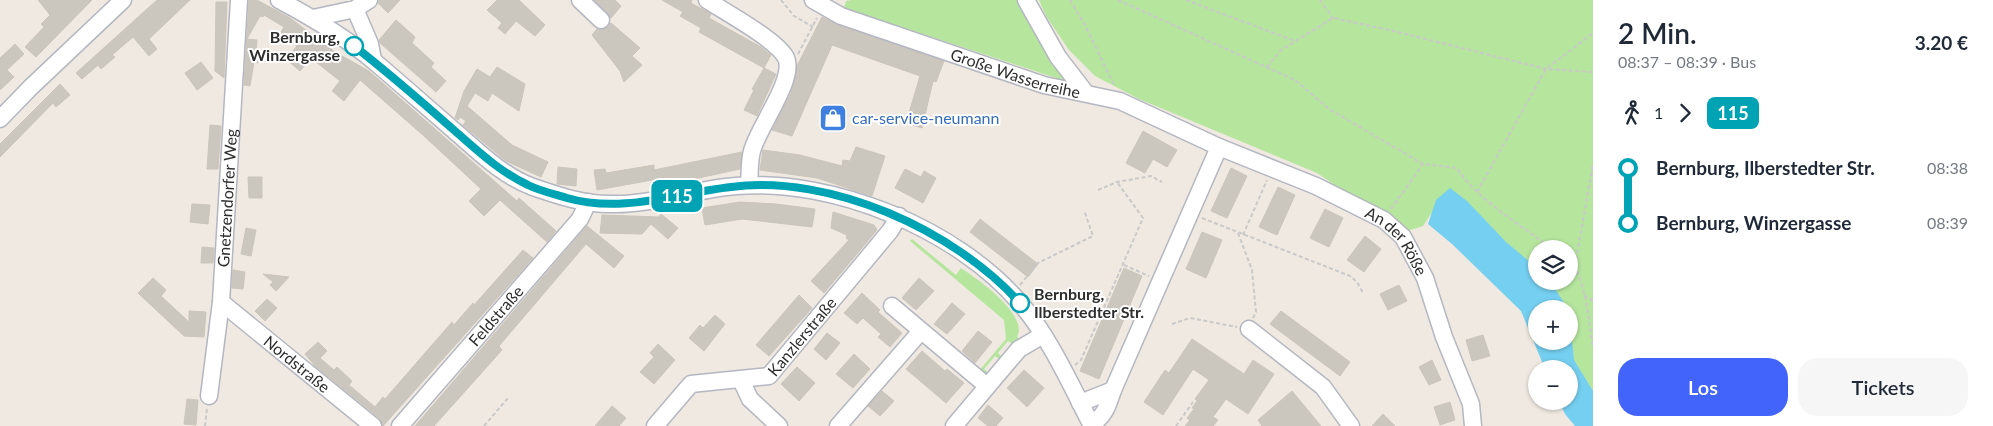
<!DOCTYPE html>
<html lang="de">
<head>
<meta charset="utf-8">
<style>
	:root { --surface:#fff; --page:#f6f6f7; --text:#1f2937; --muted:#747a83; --accent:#4264fb }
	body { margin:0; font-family:Lato,sans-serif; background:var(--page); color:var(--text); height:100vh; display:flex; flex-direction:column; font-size:19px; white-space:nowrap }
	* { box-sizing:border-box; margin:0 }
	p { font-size:16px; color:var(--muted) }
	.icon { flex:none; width:28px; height:28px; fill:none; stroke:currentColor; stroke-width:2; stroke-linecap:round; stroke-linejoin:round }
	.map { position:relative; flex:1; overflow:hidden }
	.drawer { display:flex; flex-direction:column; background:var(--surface); width:400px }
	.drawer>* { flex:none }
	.badge { padding:0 10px; border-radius:8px; font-size:18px; line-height:32px }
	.buttons { position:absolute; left:1528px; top:240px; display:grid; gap:10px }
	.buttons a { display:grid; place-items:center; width:50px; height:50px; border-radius:50%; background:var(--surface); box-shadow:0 1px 4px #0004; font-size:25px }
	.map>.badge { position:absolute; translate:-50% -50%; box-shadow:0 0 0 2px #fff }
	.legs { display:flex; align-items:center; gap:8px; height:55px; padding:0 25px; font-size:16px }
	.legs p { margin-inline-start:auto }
	.overview { display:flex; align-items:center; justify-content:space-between; height:85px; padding:0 25px }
	h1 { font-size:28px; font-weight:600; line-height:38px }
	.button { display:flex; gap:10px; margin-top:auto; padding:10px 25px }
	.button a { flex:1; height:58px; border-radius:20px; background:var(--accent); color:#fff; font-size:20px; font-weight:600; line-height:58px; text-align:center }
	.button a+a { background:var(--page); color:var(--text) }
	ul { padding:0 25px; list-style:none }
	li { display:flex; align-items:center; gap:18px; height:55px; font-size:19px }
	li i { display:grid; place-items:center; width:8px; height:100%; margin:0 6px; background:currentColor }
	li i::after { content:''; width:12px; height:12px; margin:-6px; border:4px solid; border-radius:50%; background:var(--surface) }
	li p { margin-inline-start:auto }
	li:first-child i { background:linear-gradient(#0000 50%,currentColor 0) }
	li:last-child i { background:linear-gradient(currentColor 50%,#0000 0) }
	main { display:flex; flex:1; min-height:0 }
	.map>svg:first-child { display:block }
</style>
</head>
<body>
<main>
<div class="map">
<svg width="1593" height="426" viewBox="0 0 1593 426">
	<rect width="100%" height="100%" fill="#efe9e1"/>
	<path fill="#b6e59e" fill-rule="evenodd" d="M851,0H1020L1053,52L1065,81L844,8L846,1Z
		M1039,0H1593V398L1571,365L1569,309H1564L1442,197L1423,226L1404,232L1317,173L1139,99L1095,76L1069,50L1046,16ZM1536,249H1569V281H1536Z
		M912,239L956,275L961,268C978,279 1029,315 1017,337L1021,339L1015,346L1008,341L998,353L1004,359L1002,361L995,356L984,369L991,375H981L978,372L1006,339L1004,320L910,241Z"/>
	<path fill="#75cff0" d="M1450,188L1467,201L1506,242L1536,267V281H1550L1568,309H1536V341H1569V311L1574,360L1593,391V426H1575L1565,414L1559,401H1569V369H1545L1521,311L1452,244L1428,224L1436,200Z"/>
	<path fill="#cbc7bf" stroke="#cbc5ba" d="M38,0H92L36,57L25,47L44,27L41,24L50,15Z
		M157,0H190L149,39L157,49L149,56L133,37L112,55L115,57L101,69L98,65L82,79L76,73Z
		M249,0H257L290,18L335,52L369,71L517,201L519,198L556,231L547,242L500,200L484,216L469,201L481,189L424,136L360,80L344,101L332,91L340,81L311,58L300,71L286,59L297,46L280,34L284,27L264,15L263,17L260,16L247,39L257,40L256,52H258V63L254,62L250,86L244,85Z
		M379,0H400L388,13L378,3Z
		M497,0H519L545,25L535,36L516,21L505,34L498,28L502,23L487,10Z
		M594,0H615L621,6L611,18Z
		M662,0H692L691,3L711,14L709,18L761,47L771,55L764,68L699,32L701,28L680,16L683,12Z
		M216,2H227L224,78L215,71Z
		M822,17L838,25L944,61L936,82L933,81L922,128L906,123L920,76L832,45L792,136L772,130L791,93L797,66Z
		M396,20L415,37L412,43L434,63L431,67L446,81L436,92L380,43L379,40Z
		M611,23L640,48L632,56L642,65L624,82L620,71L592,35L597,29L608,27Z
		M15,44L24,54L7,70L14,77L0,90V58Z
		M201,62L213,78L197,90L185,73Z
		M497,67L525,84L519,111L492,93L488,101L475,93L467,106L512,145L548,162L541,177L506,161L463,125L466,121L460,117L458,120L455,118L464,91L477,69L490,77Z
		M764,68L776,74L757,116L744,110L754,90L752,89Z
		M60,84L70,95L56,107L53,103L0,157V144Z
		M210,125L221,126L218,169H207Z
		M1143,131L1177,150L1167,167L1153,159L1145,173L1126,163Z
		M856,147L885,156L872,196L817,178L760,170L763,150L800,155L842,166L843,160L850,161Z
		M742,152L740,169L671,184L669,177L597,190L594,170L605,169L606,173L654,165V170Z
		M558,167L577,169L576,186L557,184Z
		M1231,168L1247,176L1227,218L1211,211Z
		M905,169L921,177L924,171L936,178L923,203L895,188Z
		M248,177H262V198H249Z
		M1278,187L1295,195L1277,235L1259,227Z
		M740,202L776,204L815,209L812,227L742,219L705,225L702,208Z
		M192,204L210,205L208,224L190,222Z
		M1325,209L1343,218L1329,247L1310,238Z
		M833,212L874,225L877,230L824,293L811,281L849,240L846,238L847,235L831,228Z
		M661,214L678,228L668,239L651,224L642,234L600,233L602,215L659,217Z
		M980,219L1038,264L1028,277L970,232Z
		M587,226L624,256L614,268L586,244L499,346L502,350L434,426H415Z
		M246,228L256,230L251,256L241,254Z
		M1202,232L1222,240L1206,278L1186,269Z
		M1365,236L1381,249L1364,272L1347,260Z
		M202,247L214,248L213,263H201Z
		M523,250L533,258L383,426L379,418L316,367L305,354L318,342L327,351L320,358L334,370L337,367L352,381L349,385L375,407L383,397L385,399L452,322L454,325L473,303L474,305Z
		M1124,268L1142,276L1099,379L1080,371Z
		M233,270L245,272L243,289L232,288Z
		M263,274L289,277L276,291L270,285L273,282Z
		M153,278L166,290L161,296L189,322V311L206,312L204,337L184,336L138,293Z
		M919,278L934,291L916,310L902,298Z
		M1399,285L1407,301L1388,310L1380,294Z
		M862,293L880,310L878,312L902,333L890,347L878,337L881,334L863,318L857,324L844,313Z
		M799,295L812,308L769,356L756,345Z
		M267,299L277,308L265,321L255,311Z
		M952,303L965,314L947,334L934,324Z
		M1281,311L1350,362L1340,376L1270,324Z
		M715,315L725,324L704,351L689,338L700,325L703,328Z
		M978,331L992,342L975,363L962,351Z
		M827,333L840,343L826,360L814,349Z
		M1483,335L1490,356L1472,361L1466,340Z
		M1192,339L1244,374L1253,360L1274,374L1248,414L1226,399L1213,417L1218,420L1213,426H1185L1190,420L1187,418L1194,409L1192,408L1197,401L1195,399L1209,380L1193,369L1163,415L1144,402L1165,370L1169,373Z
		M658,344L675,360L654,384L640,372L654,357L650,353Z
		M922,351L945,371L947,369L964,383L946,403L906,369Z
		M854,354L870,369L853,388L836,374Z
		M1432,360L1441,380L1429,385L1419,367Z
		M797,367L815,383L799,401L781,384Z
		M1024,370L1044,388L1027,407L1007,388Z
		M882,391L894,401L880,416L868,406Z
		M1292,391L1321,426H1262L1258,420Z
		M187,399L198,400L196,425L184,424Z
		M1450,402L1455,420L1440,425L1434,407Z
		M988,405L1003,418L996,426H988L978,418Z
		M612,406L626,418L619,426H595Z
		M1383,414L1395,426H1372Z"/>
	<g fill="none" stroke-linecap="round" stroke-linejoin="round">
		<g stroke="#b4b7c1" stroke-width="19">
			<g id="minor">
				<path d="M279,0C313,18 345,37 375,62C402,85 429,109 457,133C480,153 503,176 533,187C559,196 586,205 614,204C656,204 696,189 736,186C833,178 957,229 1020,303C1049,336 1072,387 1092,426"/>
				<path d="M580,0L601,20"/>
				<path d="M707,0C727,13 773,38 785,56C798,76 758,127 752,151C749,162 750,174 749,185"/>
				<path id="s1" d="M813,0L841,16L1044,85L1120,101L1219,147L1316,186L1384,220L1403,237L1425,278L1444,337L1471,404L1473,426"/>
				<path d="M1026,0L1058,57L1085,92"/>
				<path d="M355,9L370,44L373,60"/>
				<path d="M313,18L355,9L369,0"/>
				<path d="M0,119L31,87L123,0"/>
				<path id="s2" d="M221,302L373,426"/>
				<path d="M892,306L987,386"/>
				<path d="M1249,329L1323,387L1351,426"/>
				<path d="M741,380L750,399L779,426"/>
				<path id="s3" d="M209,396L221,302L239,0"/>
				<path d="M1080,403L1113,390"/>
				<path d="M1091,425C1105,416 1108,405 1113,390L1219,147"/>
				<path id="s4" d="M400,426L580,219L588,202"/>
				<path id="s5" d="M655,426L691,384L769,376L890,231L899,216"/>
				<path d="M838,426L921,331"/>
				<path d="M954,426L1019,349L1043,335"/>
			</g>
		</g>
		<path stroke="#c9c9c9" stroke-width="2" stroke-dasharray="4 2.5" stroke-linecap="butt" d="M781,0L794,16L813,27
			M1070,0L1085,25L1114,85
			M1118,0L1295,80L1329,109L1423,164L1457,168C1475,198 1524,227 1552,249
			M1186,0L1295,41
			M1320,0L1333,18
			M798,54L817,18
			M1267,67L1281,50L1333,18L1394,31L1546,69L1593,72
			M1098,190L1117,182L1151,176L1162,182
			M1477,192L1546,69L1593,33
			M1391,209L1423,164
			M1202,218L1350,276L1357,282L1363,293
			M1238,233L1252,270L1256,312L1253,318
			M1243,235L1267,180
			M1569,261C1586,274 1589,326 1593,347
			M1124,265L1149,276
			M1575,266L1593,164
			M1020,285L1038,263L1093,236L1084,210
			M1584,295L1593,301
			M1172,324L1190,318L1237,327
			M1075,365L1081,360L1143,218L1117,182
			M205,426L207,408
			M484,426L508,398
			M1176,426L1193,402"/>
		<use href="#minor" stroke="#fff" stroke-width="16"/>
	</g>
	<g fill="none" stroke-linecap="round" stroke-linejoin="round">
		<g stroke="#fff" stroke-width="11">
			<path id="line-1" d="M354,46C389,73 422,102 455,131C478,151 500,172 528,185C540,191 554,194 567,198C622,214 677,193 731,187C831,174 954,230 1020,303"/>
		</g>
		<use href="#line-1" stroke="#00a3b4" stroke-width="8"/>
	</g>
	<defs>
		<g id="shop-square" transform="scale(1.4375)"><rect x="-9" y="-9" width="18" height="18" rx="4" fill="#3f7fe0" stroke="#fff"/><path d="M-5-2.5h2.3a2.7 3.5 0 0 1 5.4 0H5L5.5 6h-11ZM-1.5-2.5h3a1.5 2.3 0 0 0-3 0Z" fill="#fff"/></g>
	</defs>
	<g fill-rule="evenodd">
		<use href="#shop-square" x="833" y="118"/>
	</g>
	<g fill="#fff" stroke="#00a3b4" stroke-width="2.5">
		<circle cx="354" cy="46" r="9"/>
		<circle cx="1020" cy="303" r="9"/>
	</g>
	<g text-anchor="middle" stroke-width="4" stroke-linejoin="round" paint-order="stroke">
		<g font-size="16" font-weight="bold" fill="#2e2e2e" stroke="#fff" text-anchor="end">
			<text x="340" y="43">Bernburg,<tspan x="340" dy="18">Winzergasse</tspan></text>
			<text x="1034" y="300" text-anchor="start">Bernburg,<tspan x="1034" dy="18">Ilberstedter Str.</tspan></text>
		</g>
		<g font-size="16" fill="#2e2e2e" stroke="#fff">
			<text dy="6" stroke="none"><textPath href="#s1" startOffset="216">Große Wasserreihe</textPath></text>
			<text dy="6" stroke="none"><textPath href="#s3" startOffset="199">Gnetzendorfer Weg</textPath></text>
			<text dy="6" stroke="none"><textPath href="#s1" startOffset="638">An der Röße</textPath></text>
			<text dy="6" stroke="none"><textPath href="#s4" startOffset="146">Feldstraße</textPath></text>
			<text dy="6" stroke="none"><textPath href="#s5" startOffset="185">Kanzlerstraße</textPath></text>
			<text dy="6" stroke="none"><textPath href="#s2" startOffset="98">Nordstraße</textPath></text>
		</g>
		<g font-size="16" fill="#366cbe" stroke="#fff" text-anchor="start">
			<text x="852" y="124">car-service-neumann</text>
		</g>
	</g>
</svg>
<div class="buttons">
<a><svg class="icon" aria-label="layers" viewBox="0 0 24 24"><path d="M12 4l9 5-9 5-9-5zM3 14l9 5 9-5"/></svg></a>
<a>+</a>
<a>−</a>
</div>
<b class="badge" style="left:677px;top:196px;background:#00a3b4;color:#fff">115</b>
</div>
<section class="drawer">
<div class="overview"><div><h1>2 Min.</h1><p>08:37 – 08:39 · Bus</p></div><b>3.20 €</b></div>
<div class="legs"><svg class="icon" aria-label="walk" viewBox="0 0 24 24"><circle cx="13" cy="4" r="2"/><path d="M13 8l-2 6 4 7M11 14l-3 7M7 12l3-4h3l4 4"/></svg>1<svg class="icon" aria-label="forward" viewBox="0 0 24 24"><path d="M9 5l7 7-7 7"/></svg><b class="badge" style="background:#00a3b4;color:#fff">115</b></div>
<ul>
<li><i style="color:#00a3b4"></i><b>Bernburg, Ilberstedter Str.</b><p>08:38</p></li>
<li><i style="color:#00a3b4"></i><b>Bernburg, Winzergasse</b><p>08:39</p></li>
</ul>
<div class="button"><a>Los</a><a>Tickets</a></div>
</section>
</main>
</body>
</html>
